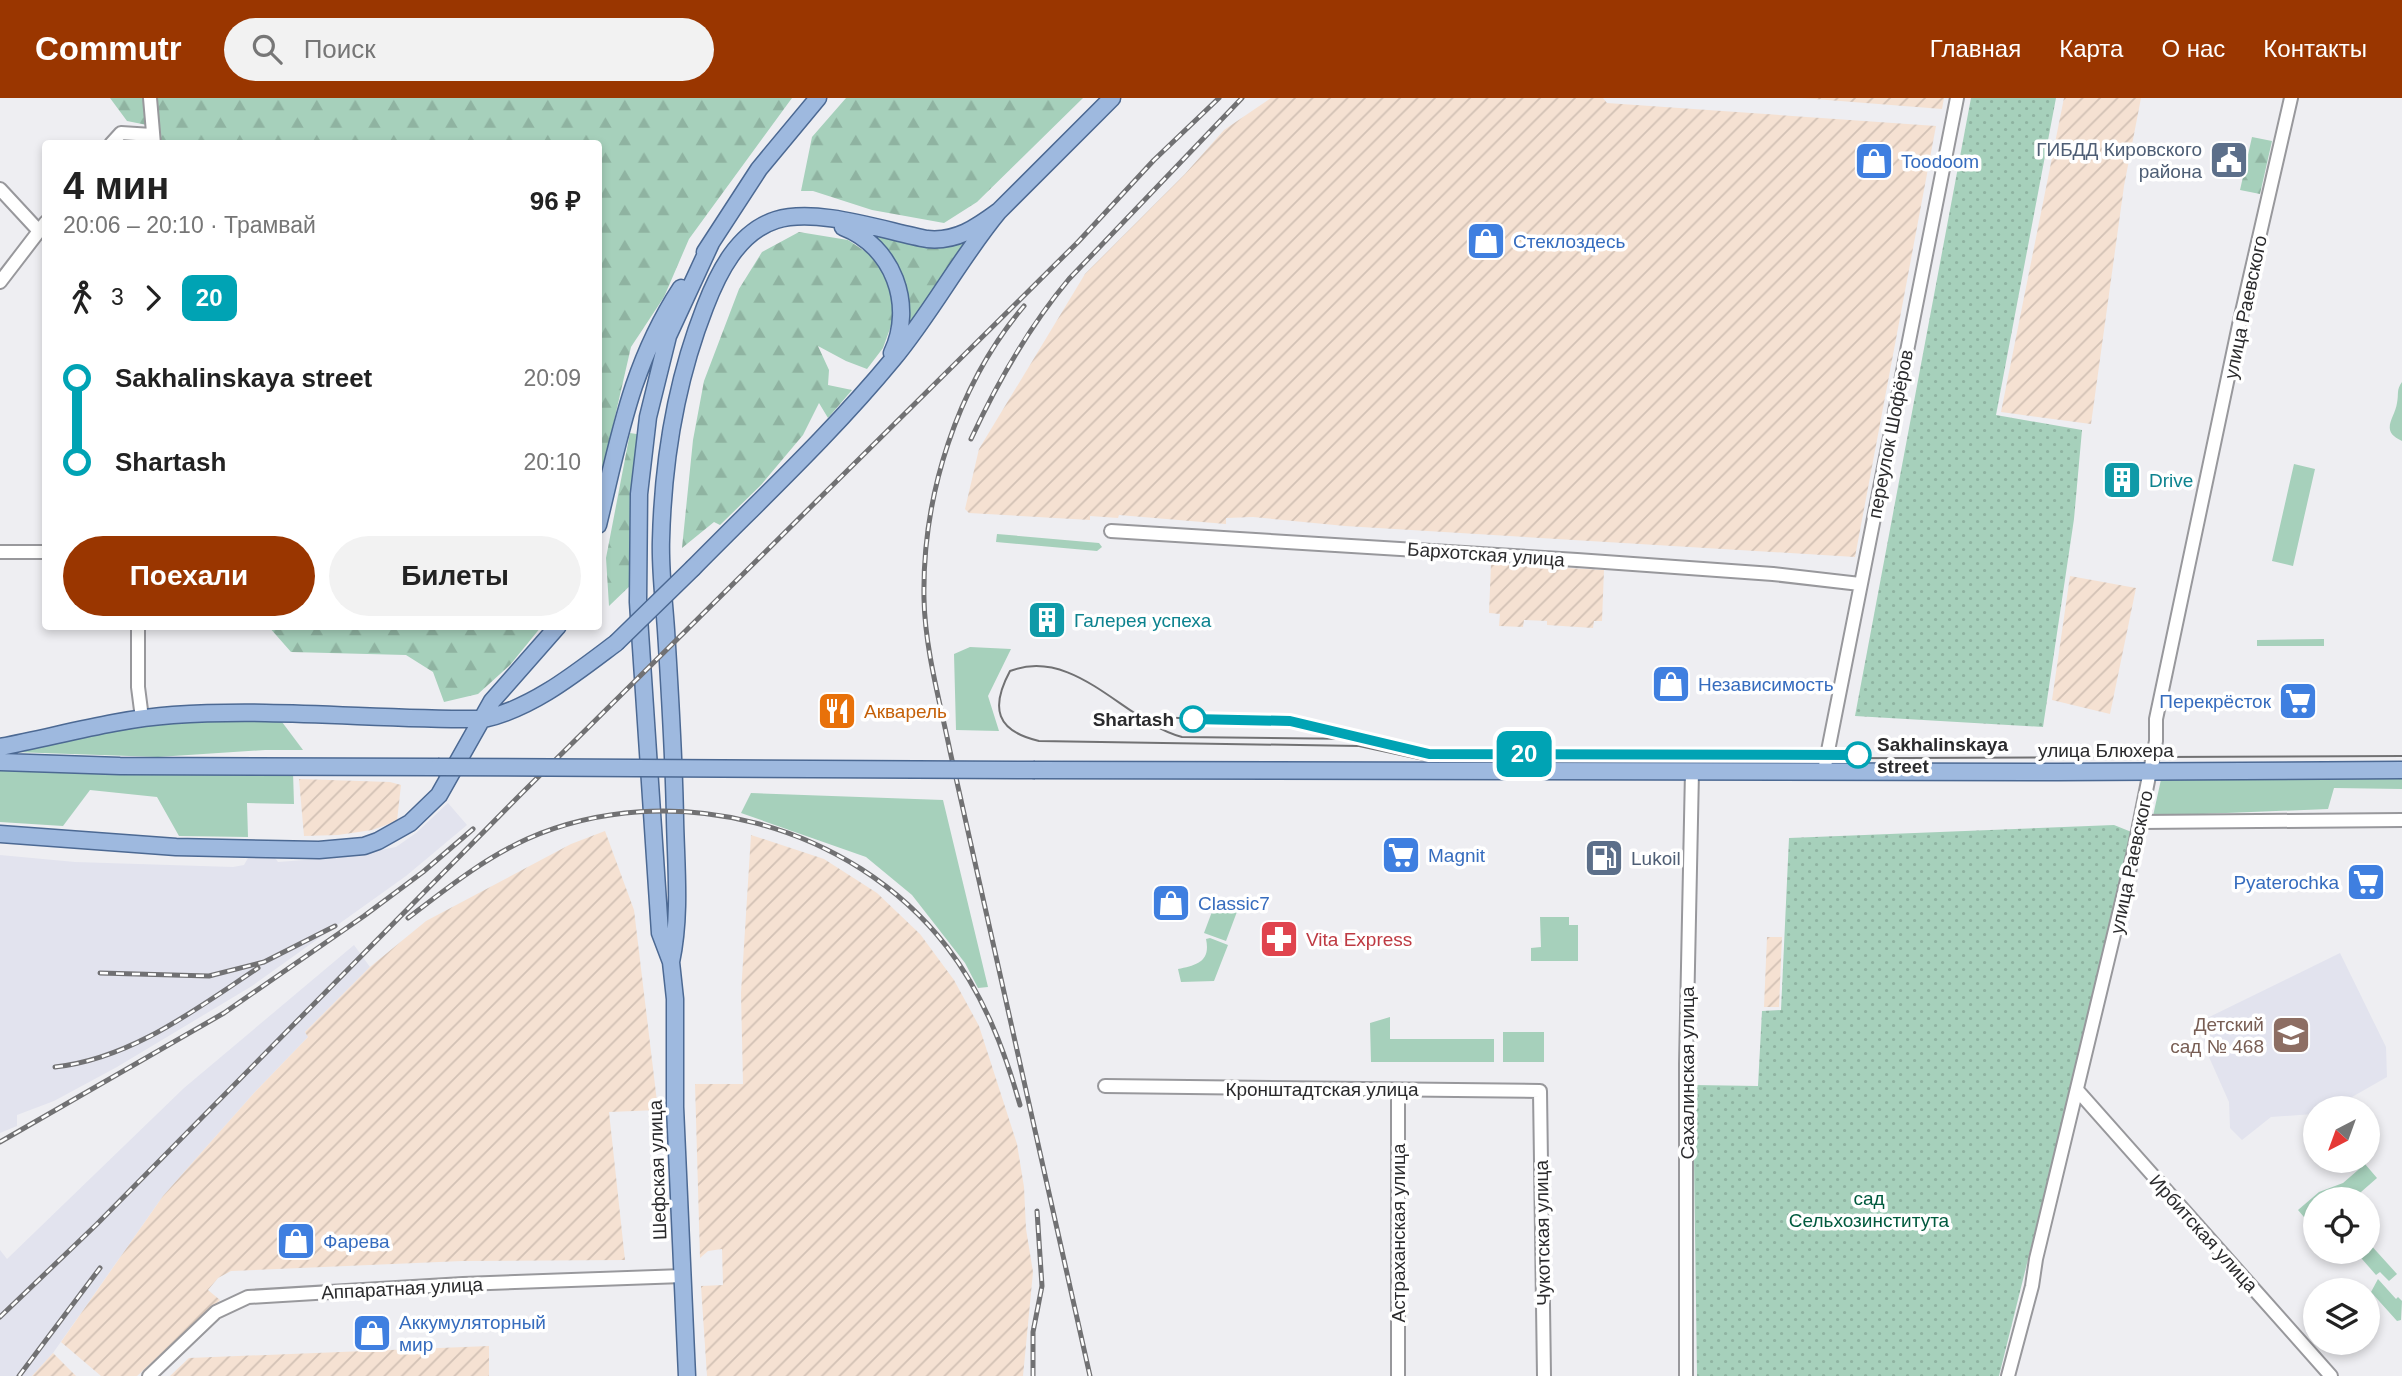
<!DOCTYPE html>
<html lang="ru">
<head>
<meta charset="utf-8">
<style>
	:root { --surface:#fff; --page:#f2f2f2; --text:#222; --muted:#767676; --accent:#9a3600 }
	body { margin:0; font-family:Helvetica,sans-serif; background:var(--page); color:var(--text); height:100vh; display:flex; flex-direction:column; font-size:26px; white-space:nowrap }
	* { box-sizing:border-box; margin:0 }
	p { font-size:23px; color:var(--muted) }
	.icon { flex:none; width:38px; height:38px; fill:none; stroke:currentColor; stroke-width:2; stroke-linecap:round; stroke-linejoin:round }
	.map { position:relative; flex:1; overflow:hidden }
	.side { position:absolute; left:42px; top:42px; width:560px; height:490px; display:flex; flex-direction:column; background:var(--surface); border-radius:7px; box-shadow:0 4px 10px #0003 }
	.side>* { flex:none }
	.badge { padding:0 14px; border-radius:10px; font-size:24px; line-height:46px }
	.needle { width:46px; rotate:221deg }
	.fabs { position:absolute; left:2303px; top:998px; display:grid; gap:14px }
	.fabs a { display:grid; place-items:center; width:77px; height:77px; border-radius:50%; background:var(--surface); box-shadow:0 4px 10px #0003; font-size:35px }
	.map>.badge { position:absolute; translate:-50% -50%; box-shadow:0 0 0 4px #fff }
	.legs { display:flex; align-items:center; gap:10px; height:77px; padding:0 21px; font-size:23px }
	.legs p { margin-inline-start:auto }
	.summary { display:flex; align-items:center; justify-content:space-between; height:119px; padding:0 21px }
	h1 { font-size:38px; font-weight:600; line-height:52px }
	.action { display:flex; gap:14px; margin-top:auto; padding:14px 21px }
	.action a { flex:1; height:80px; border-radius:42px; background:var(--accent); color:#fff; font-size:28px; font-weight:600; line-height:80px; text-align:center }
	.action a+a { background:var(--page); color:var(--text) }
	ul { padding:0 21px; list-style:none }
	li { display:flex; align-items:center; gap:24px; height:84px; font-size:26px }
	li i { display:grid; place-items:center; width:10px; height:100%; margin:0 9px; background:currentColor }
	li i::after { content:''; width:18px; height:18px; margin:-9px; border:5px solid; border-radius:50%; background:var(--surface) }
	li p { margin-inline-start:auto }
	li:first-child i { background:linear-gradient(#0000 50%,currentColor 0) }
	li:last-child i { background:linear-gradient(currentColor 50%,#0000 0) }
	header { display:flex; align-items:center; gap:42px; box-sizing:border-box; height:98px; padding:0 35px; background:var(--accent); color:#fff }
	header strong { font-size:33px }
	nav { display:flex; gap:38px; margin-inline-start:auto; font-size:24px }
	.search { width:490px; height:63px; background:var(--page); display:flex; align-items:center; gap:18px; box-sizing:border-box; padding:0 24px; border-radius:38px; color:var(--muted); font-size:26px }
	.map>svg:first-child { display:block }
</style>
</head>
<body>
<header>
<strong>Commutr</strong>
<div class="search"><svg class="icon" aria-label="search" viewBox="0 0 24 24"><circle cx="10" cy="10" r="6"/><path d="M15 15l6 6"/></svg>Поиск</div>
<nav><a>Главная</a><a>Карта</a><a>О нас</a><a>Контакты</a></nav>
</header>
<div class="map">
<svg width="2402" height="1278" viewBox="0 0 2402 1278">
	<defs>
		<pattern id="industrial-furrows" width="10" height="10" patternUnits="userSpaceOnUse" patternTransform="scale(1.75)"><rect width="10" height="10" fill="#f5e1d2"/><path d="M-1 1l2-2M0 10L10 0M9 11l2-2" fill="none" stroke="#d2c1b5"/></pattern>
		<pattern id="forest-firs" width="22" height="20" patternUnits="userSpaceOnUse" patternTransform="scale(1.75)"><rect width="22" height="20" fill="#a6d0bb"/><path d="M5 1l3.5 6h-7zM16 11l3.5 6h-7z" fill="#8fb3a1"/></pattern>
		<pattern id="garden-dots" width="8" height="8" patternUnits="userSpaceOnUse" patternTransform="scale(1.75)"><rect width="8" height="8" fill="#a6d0bb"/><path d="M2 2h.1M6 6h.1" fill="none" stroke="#8fb3a1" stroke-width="1.8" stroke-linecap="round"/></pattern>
	</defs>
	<rect width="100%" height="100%" fill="#eeeef2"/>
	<path fill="#e2e3ee" d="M448,705L467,727L406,778L252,888L117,969L54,1003L17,1017V1028L0,1035V757L75,764L233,769L244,767L248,760H275L278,764L344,759L396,749L416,735Z
		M354,847L370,869L305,934L308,939L254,995L163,1098L53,1255L32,1278H0V1152L7,1161L184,990Z
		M2340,855L2386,949L2387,979L2352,999L2327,1010H2315V1015L2313,1016L2271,1019L2242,1042L2230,1030L2229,1004L2209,959L2199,924Z"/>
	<path fill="url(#industrial-furrows)" d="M1271,0H1603L1607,5L1936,28L1855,459L1345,428L1253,419L1226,420V426L1119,417L1118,420L1090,418V422L969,415L965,411L979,351L1085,176L1185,76L1224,32Z
		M1802,0H1944L1942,11Z
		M2064,0H2141L2124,88L2091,326L2001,314Z
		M1491,466L1604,472L1602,523H1594L1593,530L1547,527V523L1524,522L1523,529L1499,528L1500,516L1489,515Z
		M2070,478L2136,490L2110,616L2052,602Z
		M299,681L390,684L401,687L397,723L372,732L338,737L304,738Z
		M605,733L634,812L658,1012L609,1014L625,1162L462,1163L231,1173L218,1180L208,1192L220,1202L137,1278H101L61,1244L163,1098L254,995L308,939L305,934L370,869L426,823L571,746Z
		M751,737L824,761L877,795L920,836L954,882L979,928L1017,1046L1024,1089L1026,1131L1033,1174L1023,1278H707L701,1188L723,1187L722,1151L708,1153L700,1160L695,986H743L741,895Z
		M1767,839H1782L1779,909H1764Z
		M489,1248V1278H170L189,1260Z
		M53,1255L76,1278H32Z"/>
	<path fill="#a6d0bb" d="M2402,284V343C2379,333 2395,320 2397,305C2399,296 2396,292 2402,284Z
		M2294,366L2315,371L2293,468L2272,463Z
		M997,436L1099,445L1102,449L1097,453L996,444Z
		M2324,541V548H2257V542Z
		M970,549L1011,551L988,598L999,633L956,632L954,556Z
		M279,620L303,652H265L158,659L13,654L115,630L213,621Z
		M0,670L293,674L294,706L247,705L248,739L179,738L157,699L90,692L63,728L0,724Z
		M2162,677H2402V691L2334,690L2328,711L2153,718Z
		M751,695L943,702L988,889L978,890L965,865L912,797L866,759L741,715Z
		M1216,803L1238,811L1226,843L1204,835Z
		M1540,819H1569V827H1578V863H1531V850L1541,849Z
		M1210,840L1228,847L1214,883L1181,884L1178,871C1196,867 1211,864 1206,841Z
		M1390,919V941H1494V964H1371L1370,925Z
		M1503,934H1544V964H1503Z
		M2365,1066L2377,1080L2353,1101H2315V1132L2298,1112L2319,1094L2343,1085Z
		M2368,1144L2397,1176L2389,1183L2380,1174L2376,1177L2355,1153H2368Z
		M2378,1181L2396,1201L2398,1199L2402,1203L2401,1222L2397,1223L2371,1194Z"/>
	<path fill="url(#forest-firs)" d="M110,0H792L689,141L664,199L631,249L599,388L598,46L155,45L152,28L127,23Z
		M846,0H1083L977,104L944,125L872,112L813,93H801L812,39Z
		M2252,39L2272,43L2260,96L2240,92Z
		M838,122L927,141L984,124L911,238L898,239L891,172Z
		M799,134L848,142L872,158L891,186L896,214L883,250L867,271L846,263L818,248L829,272L828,287L852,292L828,320L819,305L803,337L761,387L720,427L714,424L682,450L693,342L704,283L739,191L762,154Z
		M630,335L643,337L634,484L609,508L606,460Z
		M269,529H541L510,567L478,596L444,604L433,574L406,557L291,554Z"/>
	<path fill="url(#garden-dots)" d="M1971,0H2056L1996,317L2082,332L2074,421L2043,629L1855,618Z
		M2114,727L2134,735L1999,1278H1697L1693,987L1758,988L1762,913L1781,912L1789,740Z"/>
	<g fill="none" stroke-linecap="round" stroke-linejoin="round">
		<g stroke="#98989c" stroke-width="16">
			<path id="minor" d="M150,0L154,46
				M111,46L121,35L152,37
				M0,91L38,132
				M0,184L46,124
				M1111,433L1577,462L1773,476L1860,486
				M0,454H46
				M138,528V589L142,620
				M1824,673L1957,0
				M2140,724L2402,722
				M1105,988L1540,993L1544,1278
				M2078,993L2331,1278
				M149,1278L216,1214L248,1199L463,1186L683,1178
				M1398,1278V992
				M1686,1278V966L1692,673
				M2008,1278L2032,1188L2036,1161L2134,753L2156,643V621L2239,227L2291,0"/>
		</g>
		<g stroke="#4c6993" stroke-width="19">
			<path id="major" d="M843,129C893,148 915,207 892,255
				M705,154L759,71L818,0
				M598,427C619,341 631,266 681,190
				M693,470C760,402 832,335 893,261C932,214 960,160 999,113L1112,0
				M0,649C58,638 115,621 173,617C277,610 380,622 484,621C533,610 576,575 616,545
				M0,664L120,668L438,669
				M1035,672L2058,674L2402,672
				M0,736L176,749L319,752L364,748L378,743L410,725L439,697L492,603L558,528
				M671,864C681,817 676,769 675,722C674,658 670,595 666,532C664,502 660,472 661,442C663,363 676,283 705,209C718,175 738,134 776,122C817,109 885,133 927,141C956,144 976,130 999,113
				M687,1278L675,1009V901L671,864L660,835L638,504L639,396L648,319L668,238L711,145"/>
		</g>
		<use href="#minor" stroke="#fff" stroke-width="12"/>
		<use href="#major" stroke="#9eb9df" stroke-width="16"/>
		<path stroke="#717173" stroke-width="2" d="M1143,619L1290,623L1337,634
			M1361,641L1182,639C1125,624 1075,548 1010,573C990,610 996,633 1039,643L1359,648L1424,662L2402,658"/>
		<g stroke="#717173" stroke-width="5">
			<path id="rail" d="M1024,208C957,287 922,398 924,501C925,551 940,604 950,653L1090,1278
				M971,341C998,283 1028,230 1069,181L1242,0
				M408,820C446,791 483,761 527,741C671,678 851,725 947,849C983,896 1004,950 1020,1007
				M100,875L209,878L264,864L335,828
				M55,969C131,961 196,911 258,870
				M0,1044L224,915L364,818L423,774L473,731
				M0,1219L97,1126L519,698L1078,144L1154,62L1219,0
				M19,1278L100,1170
				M1033,1278V1234L1042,1188L1037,1113"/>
		</g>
		<use href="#rail" stroke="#fff" stroke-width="2.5" stroke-dasharray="8" stroke-linecap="butt"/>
		<g stroke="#4c6993" stroke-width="19" stroke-linecap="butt">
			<path id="major-bridge" d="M616,545L693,470
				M438,669L1035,672"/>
		</g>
		<use href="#major-bridge" stroke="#9eb9df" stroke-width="16"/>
	</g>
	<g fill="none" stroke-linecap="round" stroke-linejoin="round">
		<g stroke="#fff" stroke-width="16">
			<path id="line-1" d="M1193,621L1290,623L1429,656L1858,657"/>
		</g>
		<use href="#line-1" stroke="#00a3b4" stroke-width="10"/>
	</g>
	<defs>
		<g id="civic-square" transform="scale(2.0125)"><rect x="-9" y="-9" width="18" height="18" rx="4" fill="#5c6f8a" stroke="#fff"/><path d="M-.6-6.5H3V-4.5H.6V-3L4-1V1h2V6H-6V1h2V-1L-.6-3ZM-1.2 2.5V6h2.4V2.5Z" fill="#fff"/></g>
		<g id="shop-square" transform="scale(2.0125)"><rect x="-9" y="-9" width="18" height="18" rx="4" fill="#3f7fe0" stroke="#fff"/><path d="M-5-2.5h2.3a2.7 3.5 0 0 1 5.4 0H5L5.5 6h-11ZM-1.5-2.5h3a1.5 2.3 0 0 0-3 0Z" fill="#fff"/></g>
		<g id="building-square" transform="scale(2.0125)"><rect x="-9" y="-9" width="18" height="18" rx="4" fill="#0f9aa8" stroke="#fff"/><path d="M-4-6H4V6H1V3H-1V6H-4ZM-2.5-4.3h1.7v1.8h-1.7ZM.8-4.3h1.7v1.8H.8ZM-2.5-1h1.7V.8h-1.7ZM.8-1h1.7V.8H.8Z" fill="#fff"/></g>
		<g id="supermarket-square" transform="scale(2.0125)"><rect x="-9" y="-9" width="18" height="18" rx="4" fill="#3f7fe0" stroke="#fff"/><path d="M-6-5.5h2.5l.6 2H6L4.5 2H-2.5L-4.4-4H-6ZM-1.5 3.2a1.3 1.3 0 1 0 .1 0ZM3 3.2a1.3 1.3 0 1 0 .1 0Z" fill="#fff"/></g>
		<g id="restaurant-square" transform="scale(2.0125)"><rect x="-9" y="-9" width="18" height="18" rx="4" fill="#e8710a" stroke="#fff"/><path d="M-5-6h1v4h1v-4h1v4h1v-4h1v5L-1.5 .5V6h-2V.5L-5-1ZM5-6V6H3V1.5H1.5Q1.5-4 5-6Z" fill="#fff"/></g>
		<g id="fuel-square" transform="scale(2.0125)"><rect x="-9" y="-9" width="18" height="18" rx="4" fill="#5c6f8a" stroke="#fff"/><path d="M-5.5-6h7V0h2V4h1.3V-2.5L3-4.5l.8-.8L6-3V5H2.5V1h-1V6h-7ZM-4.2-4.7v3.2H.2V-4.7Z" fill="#fff"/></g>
		<g id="pharmacy-square" transform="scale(2.0125)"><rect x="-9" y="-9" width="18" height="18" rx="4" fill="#e0444e" stroke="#fff"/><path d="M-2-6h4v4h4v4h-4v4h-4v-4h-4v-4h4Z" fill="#fff"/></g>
		<g id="school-square" transform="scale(2.0125)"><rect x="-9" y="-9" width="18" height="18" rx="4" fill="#8d6e63" stroke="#fff"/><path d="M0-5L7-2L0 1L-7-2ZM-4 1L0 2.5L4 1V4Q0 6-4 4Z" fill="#fff"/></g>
	</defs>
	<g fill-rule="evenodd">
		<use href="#civic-square" x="2229" y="62"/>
		<use href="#shop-square" x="1874" y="63"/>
		<use href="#shop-square" x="1486" y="143"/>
		<use href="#building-square" x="2122" y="382"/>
		<use href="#building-square" x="1047" y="522"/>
		<use href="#shop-square" x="1671" y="586"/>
		<use href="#supermarket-square" x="2298" y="603"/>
		<use href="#restaurant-square" x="837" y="613"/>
		<use href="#supermarket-square" x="1401" y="757"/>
		<use href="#fuel-square" x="1604" y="760"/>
		<use href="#supermarket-square" x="2366" y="784"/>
		<use href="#shop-square" x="1171" y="805"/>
		<use href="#pharmacy-square" x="1279" y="841"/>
		<use href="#school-square" x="2291" y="937"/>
		<use href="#shop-square" x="296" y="1143"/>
		<use href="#shop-square" x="372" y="1235"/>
	</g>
	<g fill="#fff" stroke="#00a3b4" stroke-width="3.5">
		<circle cx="1193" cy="621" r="12"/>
		<circle cx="1858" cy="657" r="12"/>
	</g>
	<g text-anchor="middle" stroke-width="7" stroke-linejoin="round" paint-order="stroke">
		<g font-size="19" fill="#4e5e75" stroke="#fff" text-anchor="end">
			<text x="2202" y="58">ГИБДД Кировского<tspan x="2202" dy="22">района</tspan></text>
			<text x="1631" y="767" text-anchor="start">Lukoil</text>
		</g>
		<g font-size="19" fill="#366cbe" stroke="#fff" text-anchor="start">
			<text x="1901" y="70">Toodoom</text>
			<text x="1513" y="150">Стеклоздесь</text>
			<text x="1698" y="593">Независимость</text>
			<text x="2271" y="610" text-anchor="end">Перекрёсток</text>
			<text x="1428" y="764">Magnit</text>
			<text x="2339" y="791" text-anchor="end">Pyaterochka</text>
			<text x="1198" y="812">Classic7</text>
			<text x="323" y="1150">Фарева</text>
			<text x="399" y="1231">Аккумуляторный<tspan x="399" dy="22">мир</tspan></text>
		</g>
		<g font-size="19" fill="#2b2b2d" stroke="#fff">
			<text transform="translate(2245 209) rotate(-78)" y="7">улица Раевского</text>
			<text transform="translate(1890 336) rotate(-79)" y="7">переулок Шофёров</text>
			<text transform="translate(1486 456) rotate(4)" y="7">Бархотская улица</text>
			<text x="2106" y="659">улица Блюхера</text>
			<text transform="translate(2131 764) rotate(-78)" y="7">улица Раевского</text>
			<text transform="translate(1687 975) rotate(-90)" y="7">Сахалинская улица</text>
			<text x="1322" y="998">Кронштадтская улица</text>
			<text transform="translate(657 1072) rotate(-92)" y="7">Шефская улица</text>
			<text transform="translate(1398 1135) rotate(-90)" y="7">Астраханская улица</text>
			<text transform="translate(1542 1135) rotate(-91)" y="7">Чукотская улица</text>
			<text transform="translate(2204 1135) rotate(48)" y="7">Ирбитская улица</text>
			<text transform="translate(402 1190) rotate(-3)" y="7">Аппаратная улица</text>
		</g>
		<g font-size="19" fill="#0d838f" stroke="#fff" text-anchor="start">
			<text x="2149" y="389">Drive</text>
			<text x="1074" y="529">Галерея успеха</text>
		</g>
		<g font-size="19" fill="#c56008" stroke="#fff" text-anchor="start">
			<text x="864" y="620">Акварель</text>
		</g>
		<g font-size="19" font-weight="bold" fill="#2b2b2d" stroke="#fff" text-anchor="end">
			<text x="1174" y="628">Shartash</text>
			<text x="1877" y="653" text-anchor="start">Sakhalinskaya<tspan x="1877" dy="22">street</tspan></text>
		</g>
		<g font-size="19" fill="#be3a42" stroke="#fff" text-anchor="start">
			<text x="1306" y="848">Vita Express</text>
		</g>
		<g font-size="19" fill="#785e54" stroke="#fff" text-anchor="end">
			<text x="2264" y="933">Детский<tspan x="2264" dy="22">сад № 468</tspan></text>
		</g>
		<g font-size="19" fill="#015a3e" stroke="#fff">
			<text x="1869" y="1107">сад<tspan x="1869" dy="22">Сельхозинститута</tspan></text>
		</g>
	</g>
</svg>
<div class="fabs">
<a><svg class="needle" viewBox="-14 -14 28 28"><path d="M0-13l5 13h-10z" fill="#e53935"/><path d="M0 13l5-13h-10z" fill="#767676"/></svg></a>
<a><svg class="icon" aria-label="locate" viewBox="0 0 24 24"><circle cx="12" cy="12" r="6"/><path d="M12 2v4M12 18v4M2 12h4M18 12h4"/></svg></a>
<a><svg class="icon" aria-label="layers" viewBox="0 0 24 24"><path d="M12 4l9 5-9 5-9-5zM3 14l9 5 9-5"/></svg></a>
</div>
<b class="badge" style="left:1524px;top:656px;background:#00a3b4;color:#fff">20</b>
<section class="side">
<div class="summary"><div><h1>4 мин</h1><p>20:06 – 20:10 · Трамвай</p></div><b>96 ₽</b></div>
<div class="legs"><svg class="icon" aria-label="walk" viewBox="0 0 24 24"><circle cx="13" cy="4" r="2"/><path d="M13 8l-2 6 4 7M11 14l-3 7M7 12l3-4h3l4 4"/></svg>3<svg class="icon" aria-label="forward" viewBox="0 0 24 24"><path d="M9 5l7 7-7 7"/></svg><b class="badge" style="background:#00a3b4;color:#fff">20</b></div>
<ul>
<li><i style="color:#00a3b4"></i><b>Sakhalinskaya street</b><p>20:09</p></li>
<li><i style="color:#00a3b4"></i><b>Shartash</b><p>20:10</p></li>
</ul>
<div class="action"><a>Поехали</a><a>Билеты</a></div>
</section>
</div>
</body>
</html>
